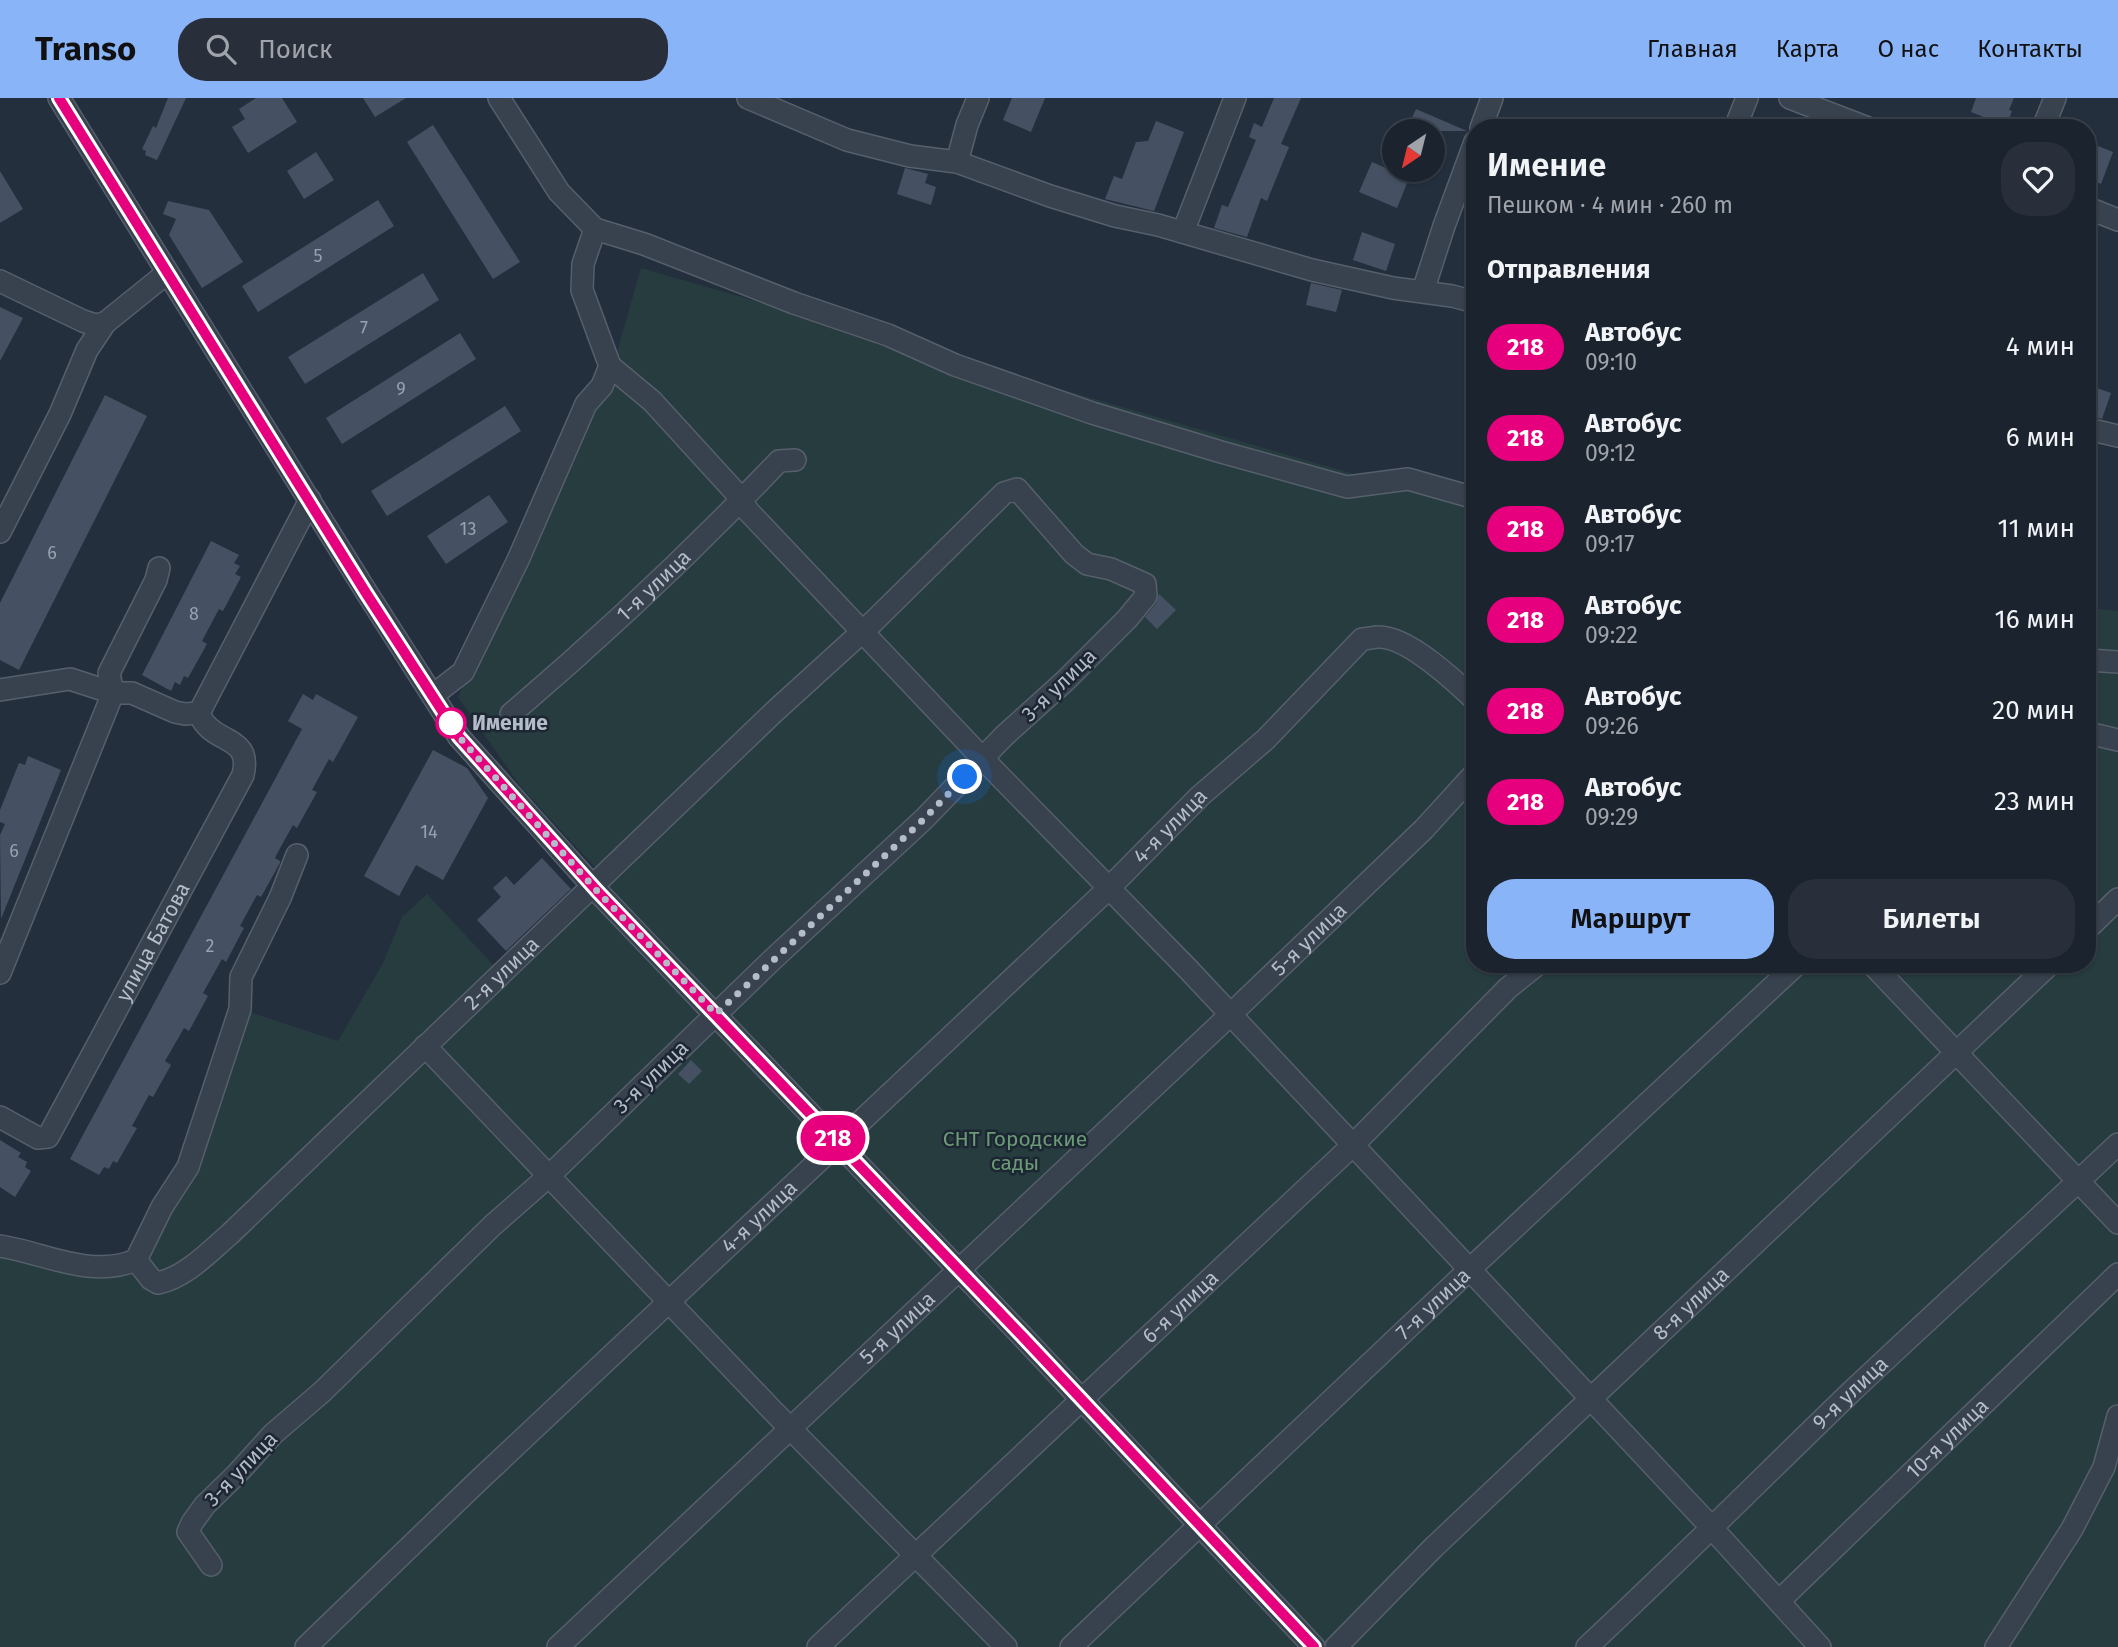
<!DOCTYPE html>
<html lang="ru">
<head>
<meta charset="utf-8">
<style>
	:root { --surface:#1b232e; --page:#282f3a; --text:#f1f3f6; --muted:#a0a4aa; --line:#39404a; --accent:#8ab4f8 }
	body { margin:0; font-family:"Fira Sans",sans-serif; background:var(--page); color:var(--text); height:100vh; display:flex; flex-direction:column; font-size:26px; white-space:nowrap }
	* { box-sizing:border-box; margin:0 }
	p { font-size:23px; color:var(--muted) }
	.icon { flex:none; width:38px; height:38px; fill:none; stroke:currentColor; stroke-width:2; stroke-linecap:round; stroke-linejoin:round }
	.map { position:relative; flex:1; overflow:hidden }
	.panel { position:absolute; left:1466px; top:21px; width:630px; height:854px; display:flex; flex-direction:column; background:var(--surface); border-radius:28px; box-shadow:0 2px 5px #0004,0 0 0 2px var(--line) }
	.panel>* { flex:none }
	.badge { padding:0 14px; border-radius:23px; font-size:24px; line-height:46px }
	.needle { width:46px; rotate:215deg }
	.controls { position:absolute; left:1382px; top:21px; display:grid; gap:14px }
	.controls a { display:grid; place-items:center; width:63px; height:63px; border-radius:50%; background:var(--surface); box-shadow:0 2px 5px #0004,0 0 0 2px var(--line); font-size:35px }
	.you { position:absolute; width:35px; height:35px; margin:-18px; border:5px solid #fff; border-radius:50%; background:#1a73e8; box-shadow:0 0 0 10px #1a73e833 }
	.map>.badge { position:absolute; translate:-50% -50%; box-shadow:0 0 0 4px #fff }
	h2 { padding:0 21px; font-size:26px; line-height:63px }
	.round { display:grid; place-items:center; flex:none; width:74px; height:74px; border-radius:28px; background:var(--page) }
	.summary { display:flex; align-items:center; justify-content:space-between; height:119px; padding:0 21px }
	h1 { font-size:33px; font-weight:600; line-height:52px }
	.primary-button { display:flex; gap:14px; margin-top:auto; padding:14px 21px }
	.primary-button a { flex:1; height:80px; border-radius:28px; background:var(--accent); color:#111; font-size:28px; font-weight:600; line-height:80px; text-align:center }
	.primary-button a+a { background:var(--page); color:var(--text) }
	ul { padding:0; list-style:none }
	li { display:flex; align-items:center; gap:21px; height:91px; padding:0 21px }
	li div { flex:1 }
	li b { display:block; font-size:26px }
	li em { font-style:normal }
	li .badge { min-width:77px; font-weight:700; text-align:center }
	header { display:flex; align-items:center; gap:42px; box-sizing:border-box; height:98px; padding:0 35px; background:var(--accent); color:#111 }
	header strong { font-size:33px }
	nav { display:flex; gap:38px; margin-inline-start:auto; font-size:24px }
	.search { width:490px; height:63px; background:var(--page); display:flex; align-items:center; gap:18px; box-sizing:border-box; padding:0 24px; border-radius:28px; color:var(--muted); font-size:26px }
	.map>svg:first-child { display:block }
</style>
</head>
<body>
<header>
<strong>Transo</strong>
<div class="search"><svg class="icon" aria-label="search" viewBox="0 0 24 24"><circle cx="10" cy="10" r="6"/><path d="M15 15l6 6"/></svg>Поиск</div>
<nav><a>Главная</a><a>Карта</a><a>О нас</a><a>Контакты</a></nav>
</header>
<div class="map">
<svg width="2118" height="1549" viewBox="0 0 2118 1549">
	<rect width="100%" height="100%" fill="#242f3e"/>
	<path fill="#263c3f" d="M641,170L1475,411V866H2088V510L2118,513V1549H0V1148L125,1167L162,1109L240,911L338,943L382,867L402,819L427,796L498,872L602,777L521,689L458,599L611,275Z"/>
	<path fill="#455162" d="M168,0H186L157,62L145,57L146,53L142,51L153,28L156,30Z
		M256,0H282L297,24L248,55L232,29L245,21L239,11Z
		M363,0H406L375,19Z
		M1012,0H1045L1031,34L1003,22Z
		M1274,0H1301L1281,46L1289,49L1267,103L1261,100L1247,139L1214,130L1222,107L1228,109L1256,42L1249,39L1254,25L1262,29Z
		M1976,0H2014L2009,12L2012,13L2006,28L1971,14Z
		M1416,11L1467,33H1406Z
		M1156,23L1184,34L1154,113L1105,101L1114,78L1122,81L1136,44L1148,43Z
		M433,27L520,164L493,181L407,44Z
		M2088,44L2113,54L2101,86L2088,81Z
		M316,54L334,82L304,101L287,73Z
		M1372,64L1409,80L1397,110L1359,94Z
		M905,70L928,76L925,85L936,89L931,107L897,96Z
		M0,73L23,111L0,125Z
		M378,102L394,128L258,214L242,188Z
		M168,103L209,112L243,164L202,190L169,137L176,121L163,116Z
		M1362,134L1395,146L1386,173L1353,162Z
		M423,175L439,202L305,286L288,259Z
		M1311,185L1342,192L1336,214L1306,207Z
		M0,209L23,220L0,263Z
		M460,235L476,261L342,346L326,320Z
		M2088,287L2111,295L2102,321L2088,317Z
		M105,297L147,318L19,572L0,562V505Z
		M505,308L521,333L387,418L371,393Z
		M489,397L508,424L446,466L427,438Z
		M211,443L239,457L234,465L240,468L235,476L241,479L223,513L219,511L202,543L207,546L188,580L184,578L180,587L175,584L171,593L142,577Z
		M1159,496L1176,512L1157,531L1145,519L1156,506Z
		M303,596L313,602L316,596L358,619L333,664L329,661L312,692L317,694L297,730L293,727L279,752L275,760L280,763V765L261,799L257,797L240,828L244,830L226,864L222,861L203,895L208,898L189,933L184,930L165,963L171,967L153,999L149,997L132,1028L137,1030L117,1065L113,1063L109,1071L104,1069L99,1077L70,1061L302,631L288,623Z
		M433,652L467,670L488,700L443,782L416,767L399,798L364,778Z
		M28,658L61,672L1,821L0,737L5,726L0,724V712L19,665L25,667Z
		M542,760L571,791L506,853L477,822L501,799L493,790L506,778L514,787Z
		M691,962L702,973L689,986L678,976Z
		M0,1042L21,1055L18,1059L27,1064L25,1069L31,1073L15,1099L0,1089Z"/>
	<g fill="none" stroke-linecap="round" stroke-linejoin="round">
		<g stroke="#565f6c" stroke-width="24">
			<g id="minor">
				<path d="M59,0L367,495L459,639L598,794L1024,1240L1314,1549"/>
				<path d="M748,0L847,42L910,58L957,64L1050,98L1115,118L1158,127L1312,172L1393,190L1452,198L1475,204"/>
				<path d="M1790,0L1868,30"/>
				<path d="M1481,30L1492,0"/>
				<path d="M1735,30L1747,0"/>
				<path d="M2043,30L2055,0"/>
				<path d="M957,64L967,27L978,0"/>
				<path d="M2088,110L2118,122"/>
				<path d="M595,131L644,146L794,205L888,237L955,267L1092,315L1221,354L1347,389L1408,381L1475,400"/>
				<path d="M1183,134L1235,0"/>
				<path d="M0,183L83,223L95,227L105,225"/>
				<path d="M1423,193L1444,128L1475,44"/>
				<path d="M610,268L652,303L737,396L748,413L982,660L1188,871L1711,1429L1820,1549"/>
				<path d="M2088,331L2118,338"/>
				<path d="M0,434L60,316L87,252L105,225L167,175"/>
				<path d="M2088,562L2118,564"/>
				<path d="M0,592L70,581L113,595H132L175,614L185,616L199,615L310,402"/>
				<path d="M113,595L109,575L156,482L159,470"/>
				<path d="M433,597L463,574L518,462L586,306L602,288L610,268L582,192L583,166L595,131L559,94L499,0"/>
				<path id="s1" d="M511,616C605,536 694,452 779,363L795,362"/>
				<path d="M2088,635L2118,642"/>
				<path d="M2088,830L2118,801"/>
				<path d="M1872,866L2118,1125"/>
				<path d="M0,875L113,595"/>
				<path d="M425,948L772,1312L1006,1549"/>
				<path id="s2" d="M0,1019L38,1040L48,1039L243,677C253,635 211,648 199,615"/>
				<path d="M0,1148C45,1155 91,1181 136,1162L162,1109L188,1069L240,911L241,879L280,800L297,757"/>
				<path id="s3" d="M136,1162L151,1181L158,1185C186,1179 209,1154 230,1136L774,614L873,524L1004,395L1017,391L1074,456L1087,466L1111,471L1145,486L1146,498L1127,521L1065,583L1004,638L924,721L771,863L550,1077L493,1127L322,1294L273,1336L236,1377L205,1407L192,1425L188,1434L211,1467"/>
				<path id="s4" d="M1779,1503L2118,1176"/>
				<path id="s5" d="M306,1549L477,1384L1108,791L1200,698L1266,641L1362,541C1367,541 1373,539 1379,539C1408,539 1454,582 1475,602"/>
				<path id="s6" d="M558,1549L1230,917L1424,731L1475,675"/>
				<path id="s7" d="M818,1549L1353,1047L1508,890L1538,866"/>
				<path id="s8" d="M1071,1549L1470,1171L1797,866"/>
				<path id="s9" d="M1336,1549L1433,1450L2050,866"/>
				<path id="s10" d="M1587,1549C1676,1466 1762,1380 1850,1295C1939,1211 2029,1130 2118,1046"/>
				<path d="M1996,1549L2072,1431L2104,1369L2118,1318"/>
			</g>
		</g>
		<use href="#minor" stroke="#38414e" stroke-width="21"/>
	</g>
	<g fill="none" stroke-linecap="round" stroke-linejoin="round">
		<g stroke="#fff" stroke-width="16">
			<path id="line" d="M59,0L366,495L459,639L598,794L1024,1240L1314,1549"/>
		</g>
		<use href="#line" stroke="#e6007e" stroke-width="10"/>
		<path stroke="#b4bcc9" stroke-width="7" stroke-dasharray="0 12.6" d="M451,625L446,618L459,639L598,794L716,916L924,721L965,679"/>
	</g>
	<circle fill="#fff" stroke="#e6007e" stroke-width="3.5" cx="451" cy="625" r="14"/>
	<g text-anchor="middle" stroke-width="5" stroke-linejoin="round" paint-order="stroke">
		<g font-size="18" fill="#98a1af">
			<text x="318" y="164">5</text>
			<text x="364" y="236">7</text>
			<text x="401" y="297">9</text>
			<text x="468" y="437">13</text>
			<text x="52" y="461">6</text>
			<text x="194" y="522">8</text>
			<text x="429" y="740">14</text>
			<text x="14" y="759">6</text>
			<text x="210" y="854">2</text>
		</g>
		<g font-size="21" fill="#b4bcc9" stroke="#1d2633">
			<text dy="7" stroke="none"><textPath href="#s1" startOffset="192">1-я улица</textPath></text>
			<text transform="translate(1059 587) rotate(-44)" y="7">3-я улица</text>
			<text dy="7" stroke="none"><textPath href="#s5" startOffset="1192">4-я улица</textPath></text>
			<text dy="7" stroke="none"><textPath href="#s6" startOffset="1032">5-я улица</textPath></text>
			<text dy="7" stroke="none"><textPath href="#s2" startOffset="275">улица Батова</textPath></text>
			<text dy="7" stroke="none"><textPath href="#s3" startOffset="497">2-я улица</textPath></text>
			<text transform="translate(651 979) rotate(-44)" y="7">3-я улица</text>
			<text dy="7" stroke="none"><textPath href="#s5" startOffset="625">4-я улица</textPath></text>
			<text dy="7" stroke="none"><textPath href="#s8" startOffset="499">7-я улица</textPath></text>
			<text dy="7" stroke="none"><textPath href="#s9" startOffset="494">8-я улица</textPath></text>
			<text dy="7" stroke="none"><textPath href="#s7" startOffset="497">6-я улица</textPath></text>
			<text dy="7" stroke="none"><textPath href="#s6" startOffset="466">5-я улица</textPath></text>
			<text dy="7" stroke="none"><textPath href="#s10" startOffset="366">9-я улица</textPath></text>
			<text dy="7" stroke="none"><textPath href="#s4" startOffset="234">10-я улица</textPath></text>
			<text transform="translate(241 1371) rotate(-46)" y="7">3-я улица</text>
		</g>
		<g font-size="21" font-weight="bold" fill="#b4bcc9" stroke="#1d2633" text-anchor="start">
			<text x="472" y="632">Имение</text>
		</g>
		<g font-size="21" fill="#6b9a76" stroke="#1d2633">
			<text x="1015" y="1048">СНТ Городские<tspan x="1015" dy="24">сады</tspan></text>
		</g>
	</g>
</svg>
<div class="controls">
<a><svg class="needle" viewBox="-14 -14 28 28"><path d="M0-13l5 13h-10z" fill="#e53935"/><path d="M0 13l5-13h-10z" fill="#a0a4aa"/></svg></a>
</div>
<div class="you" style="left:965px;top:679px"></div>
<b class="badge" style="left:833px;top:1040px;background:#e6007e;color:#fff">218</b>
<section class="panel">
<div class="summary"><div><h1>Имение</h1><p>Пешком · 4 мин · 260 m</p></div><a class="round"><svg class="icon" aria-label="heart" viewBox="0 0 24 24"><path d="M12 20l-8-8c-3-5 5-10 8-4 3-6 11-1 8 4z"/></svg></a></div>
<h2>Отправления</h2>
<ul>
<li><span class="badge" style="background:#e6007e;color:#fff">218</span><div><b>Автобус</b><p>09:10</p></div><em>4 мин</em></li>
<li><span class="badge" style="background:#e6007e;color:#fff">218</span><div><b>Автобус</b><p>09:12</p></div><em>6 мин</em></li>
<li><span class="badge" style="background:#e6007e;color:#fff">218</span><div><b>Автобус</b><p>09:17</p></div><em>11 мин</em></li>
<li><span class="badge" style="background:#e6007e;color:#fff">218</span><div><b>Автобус</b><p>09:22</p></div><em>16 мин</em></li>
<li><span class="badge" style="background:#e6007e;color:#fff">218</span><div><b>Автобус</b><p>09:26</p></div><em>20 мин</em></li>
<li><span class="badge" style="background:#e6007e;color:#fff">218</span><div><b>Автобус</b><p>09:29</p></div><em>23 мин</em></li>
</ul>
<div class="primary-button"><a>Маршрут</a><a>Билеты</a></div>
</section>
</div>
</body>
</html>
